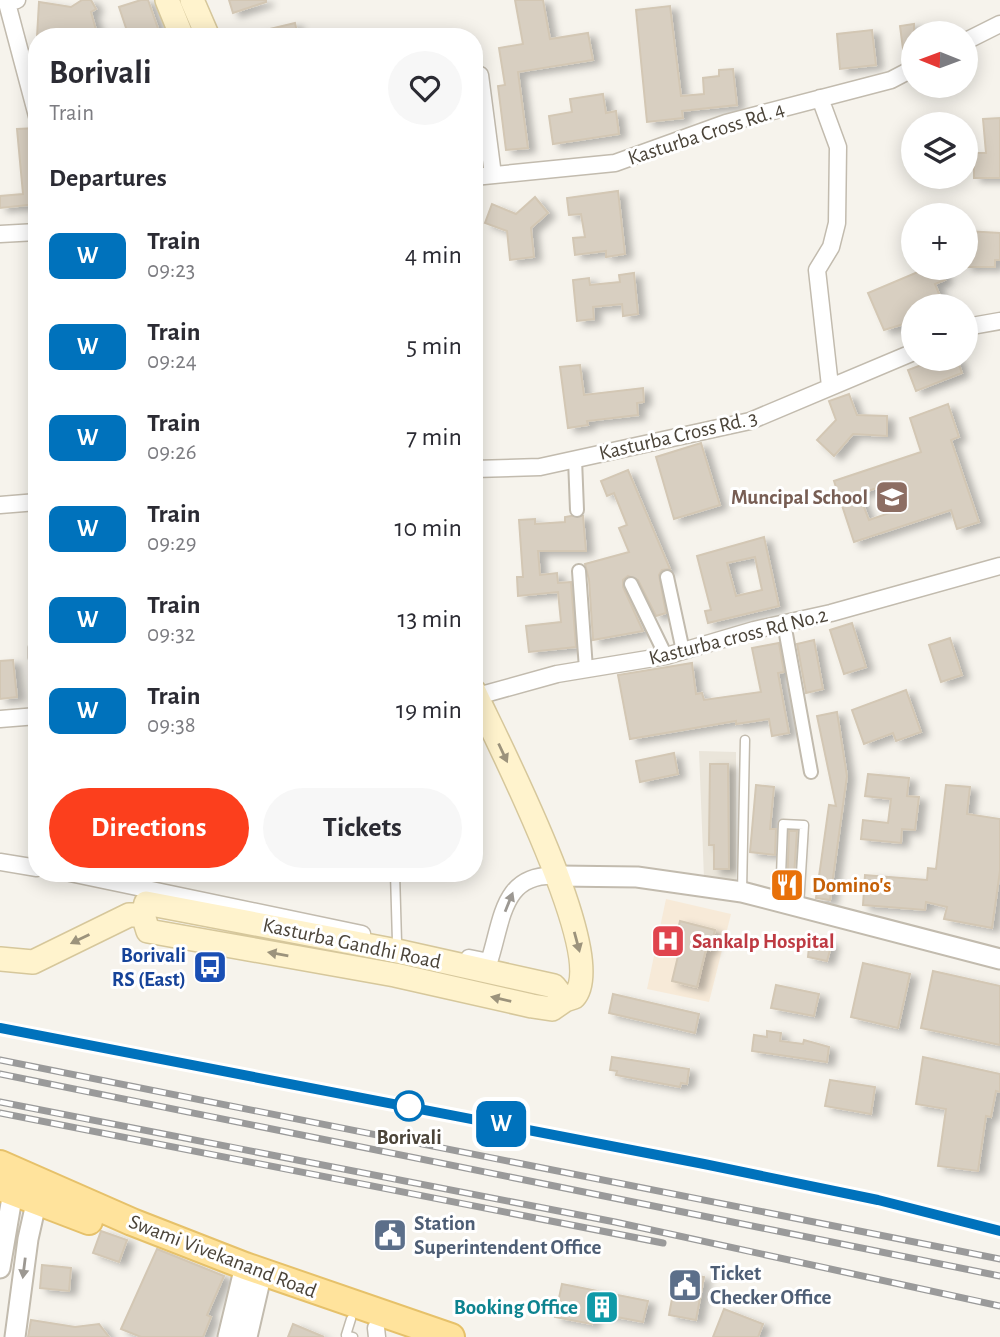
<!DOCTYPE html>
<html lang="en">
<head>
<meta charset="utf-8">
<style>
	:root { --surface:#fff; --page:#f7f7f7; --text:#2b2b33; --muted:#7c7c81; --accent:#fc3f1d }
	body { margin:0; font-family:"Alegreya Sans",sans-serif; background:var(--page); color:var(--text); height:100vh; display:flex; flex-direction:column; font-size:26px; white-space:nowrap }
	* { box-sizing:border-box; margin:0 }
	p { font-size:23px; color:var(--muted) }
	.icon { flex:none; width:38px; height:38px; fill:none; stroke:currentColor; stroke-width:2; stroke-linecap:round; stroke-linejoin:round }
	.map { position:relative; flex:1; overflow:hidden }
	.drawer { position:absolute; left:28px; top:28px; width:455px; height:854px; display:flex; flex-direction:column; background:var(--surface); border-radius:28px; box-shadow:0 4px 18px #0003 }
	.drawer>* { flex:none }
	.badge { padding:0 14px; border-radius:10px; font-size:24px; line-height:46px }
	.needle { width:46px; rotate:271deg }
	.buttons { position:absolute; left:901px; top:21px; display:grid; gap:14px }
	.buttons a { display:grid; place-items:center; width:77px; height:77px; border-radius:50%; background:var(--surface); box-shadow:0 4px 18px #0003; font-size:35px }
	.map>.badge { position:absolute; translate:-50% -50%; box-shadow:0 0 0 4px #fff }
	h2 { padding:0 21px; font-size:26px; line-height:63px }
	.round { display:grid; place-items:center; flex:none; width:74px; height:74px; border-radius:37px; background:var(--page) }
	.overview { display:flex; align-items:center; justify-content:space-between; height:119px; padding:0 21px }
	h1 { font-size:33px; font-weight:700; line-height:52px }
	.action { display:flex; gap:14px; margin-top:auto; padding:14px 21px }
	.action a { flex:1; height:80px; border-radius:42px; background:var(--accent); color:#fff; font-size:28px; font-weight:700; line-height:80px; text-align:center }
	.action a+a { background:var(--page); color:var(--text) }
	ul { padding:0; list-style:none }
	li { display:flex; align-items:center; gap:21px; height:91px; padding:0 21px }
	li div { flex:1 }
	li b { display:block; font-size:26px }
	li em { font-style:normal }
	li .badge { min-width:77px; font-weight:700; text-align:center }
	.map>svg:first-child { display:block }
</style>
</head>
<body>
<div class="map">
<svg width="1000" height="1337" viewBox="0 0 1000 1337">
	<defs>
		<filter id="shadow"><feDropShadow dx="7" dy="4" stdDeviation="3.5" flood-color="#0004"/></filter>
	</defs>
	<rect width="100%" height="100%" fill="#f6f3ec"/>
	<path fill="#eae5da" d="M699,751L736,752V885L704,878Z
		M781,819L808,821L803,899L776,895Z"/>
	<path fill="#f7ead8" d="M666,899L731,914L709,1002L647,989Z"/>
	<path fill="#d8cfc1" stroke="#d3c7b4" stroke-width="2" fill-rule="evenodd" filter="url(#shadow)" d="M82,0H91L96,9L91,12L98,37H37L39,2L71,7Z
		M141,0H148L161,37H129L119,7Z
		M229,0H266V2L233,13Z
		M515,0H543L550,39L588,33L593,60L518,72L528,148L506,150L498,86L505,85L499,48L523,44Z
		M670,6L681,96L704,94L703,78L719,76V70L733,69L737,105L682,111L683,118L647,122L636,10Z
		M295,23L298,37H258L257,32Z
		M914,24V48L903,49L900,26Z
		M872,30L876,65L840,69L837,34Z
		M603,94L606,113L616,111L619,134L553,144L549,116L572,112L570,99Z
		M1000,118V178H974V153H986L983,119Z
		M37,128V204L0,208V196L23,194L17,129Z
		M618,191L625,254L606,257V251L575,255L573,238L585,237L581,214L569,215L567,198Z
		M535,197L548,213L531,228L534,257L510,260L507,231L485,223L492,204L516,214Z
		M966,231L1000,233V260H995V267H966Z
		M916,268H940L945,280L935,284L944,306H914V321L884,330L868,293L918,272Z
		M634,273L638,314L623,316L622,304L593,307L594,319L577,321L573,280L589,278L590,285L620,282L619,275Z
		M937,359H957L962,373L916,391L908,370Z
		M580,365L584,395L643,388L644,402L637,403L638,415L587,421L588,425L568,428L560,367Z
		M849,394L857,415L887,416V436L853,434L834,456L817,440L836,420L829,401Z
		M948,404L959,437L951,440L979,522L957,529L951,510L854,542L834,481L921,452L910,418ZM897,481L907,507L869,520L859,494Z
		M701,443L720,505L674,519L656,457Z
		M628,470L670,569L662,570L659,575L666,613L656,616L638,580L628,576L623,580V587L643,631L593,640L589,580L585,564L629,552L619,528L627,525L614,493L607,496L601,481Z
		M571,516H583L586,551H538L540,575L557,573L558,583L571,582L576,647L529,652L526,626L561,622L558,592L518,596L517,577H523L519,520L535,519V524L565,522V517Z
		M764,537L779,606L708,623L705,611L711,610L697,556ZM755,557L762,590L736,596L727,563Z
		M852,623L866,667L844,674L830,630Z
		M950,638L962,675L941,682L929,645Z
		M814,640L823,689L806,693L797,644Z
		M779,643L784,672L778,673L789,733L772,736L769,719L736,724V721L630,739L618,675L692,663L696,694L702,693L704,700L761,692L752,648Z
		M13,660L17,697L0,699V661Z
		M906,690L921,732L896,741L893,733L864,744L852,710Z
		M837,712L847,776L830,900L816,898L829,805L836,806L817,716Z
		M674,753L678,774L640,782L636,761Z
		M710,764H728L729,869H714V845H709Z
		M868,774L909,778L907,796L919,797L915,830L902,829L901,843L861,839L863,820L888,823L891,799L865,796Z
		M756,785L774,787L770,829H776L775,855L750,852Z
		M946,785L970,787L967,814L1000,819V871L992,928L944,919L947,907L926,902L925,910L863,905L865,875L927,880L928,868L936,869Z
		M789,831H797L793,890H787Z
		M680,921L715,930L710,950L706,949L697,987L672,981L679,952L673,950Z
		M810,937L832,943L827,961L808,957Z
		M863,963L910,974L898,1028L851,1017Z
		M933,971L1000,986V1045L921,1028Z
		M776,985L819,994L814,1016L771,1008Z
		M613,994L699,1014L695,1033L609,1013Z
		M767,1031L781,1033L780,1041L803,1044L804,1040L829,1047L827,1062L752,1051L754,1035L767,1037Z
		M612,1057L689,1069L687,1084L681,1083L680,1087L616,1075L617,1071L610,1070Z
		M923,1057L1000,1074V1092L996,1091L991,1117L986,1116L978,1171L938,1166L946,1109L916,1104Z
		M830,1080L875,1087L871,1114L825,1106Z
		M101,1231L127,1240L119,1262L93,1253Z
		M157,1249L224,1276L207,1315L211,1317L203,1337H141L121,1329Z
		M42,1265L71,1268L69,1291L40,1288Z
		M677,1272L704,1277L696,1320L669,1315Z
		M562,1284L648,1301L643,1322L595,1313L592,1324L555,1317Z
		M724,1309L763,1324L758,1337H713Z
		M31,1320L75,1327L99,1324L109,1337H28Z
		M293,1324L324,1337H288Z"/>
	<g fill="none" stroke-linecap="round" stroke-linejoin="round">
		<g stroke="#c2bbae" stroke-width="11">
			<path id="service" d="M395,873L397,942
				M742,892L745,740
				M780,901L783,824L804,825L799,906
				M351,1319L346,1335L353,1337"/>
		</g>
		<g stroke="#c2bbae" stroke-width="16">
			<path id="pedestrian" d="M575,459L577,510
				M579,571L586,669
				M667,577L683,651
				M631,584L666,656
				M784,623L811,772"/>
		</g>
		<g stroke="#c2bbae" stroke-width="19">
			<path id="minor" d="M17,0L7,3L37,116
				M966,41L1000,24
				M480,75L493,175
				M820,98L838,147L837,223L831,247L817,270L830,386
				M474,177L615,163L726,123L891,80L914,68
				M0,234L37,232
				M966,327L1000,321
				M474,469L540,467L750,421L914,352
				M0,505L37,502
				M37,647V658
				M474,697L557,674L666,656L754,630L831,613L1000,566
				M0,719L37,716
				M0,862L37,868
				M70,873L362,934
				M469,958L489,962C503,919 502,871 559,876
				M376,1328L377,1337"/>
		</g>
		<g stroke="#c2bbae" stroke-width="23">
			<path id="tertiary" d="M559,876L637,877L742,892L1000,959
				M0,1268L15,1180
				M15,1337L28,1239L39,1190
				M228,1337L245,1266
				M247,1337L262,1272"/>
		</g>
		<g stroke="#d6c79b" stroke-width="26">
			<path id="secondary" d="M167,0L182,37
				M192,0L208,37
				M474,691C496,739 610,957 574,997L565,1000L552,1009L532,1006L395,975L148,931L143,915L146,903L397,951L554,986L565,1000
				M0,959L33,962L129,915H143"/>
		</g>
		<g stroke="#e6c16a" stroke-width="30">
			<path id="primary" d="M0,1164L132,1222L245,1266L451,1337
				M0,1187L89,1221"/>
		</g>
		<use href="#service" stroke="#fff" stroke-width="8"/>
		<use href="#pedestrian" stroke="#fff" stroke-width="12"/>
		<use href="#minor" stroke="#fff" stroke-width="16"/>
		<use href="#tertiary" stroke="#fff" stroke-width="19"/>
		<use href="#secondary" stroke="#fff3cd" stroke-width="23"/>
		<use href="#primary" stroke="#ffe39c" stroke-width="26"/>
		<g stroke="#9a9a9a" stroke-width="7">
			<path id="rail" d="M0,1028L629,1149L878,1200L1000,1231
				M0,1060L1000,1259
				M0,1074L1000,1276
				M0,1102L615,1222L1000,1306
				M0,1113L663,1243"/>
		</g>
		<use href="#rail" stroke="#fff" stroke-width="4.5" stroke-dasharray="13" stroke-linecap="butt"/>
	</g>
	<defs><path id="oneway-solid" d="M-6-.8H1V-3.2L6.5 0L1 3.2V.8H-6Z" transform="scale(1.75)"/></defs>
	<g fill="#9c937c">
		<use href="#oneway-solid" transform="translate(503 753) rotate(65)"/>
		<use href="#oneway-solid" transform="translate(80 939) rotate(154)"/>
		<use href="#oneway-solid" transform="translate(577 942) rotate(75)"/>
		<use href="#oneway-solid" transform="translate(278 954) rotate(-170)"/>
		<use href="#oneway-solid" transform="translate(501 999) rotate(-167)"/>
	</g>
	<g fill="#9c9892">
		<use href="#oneway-solid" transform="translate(509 902) rotate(-68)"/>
		<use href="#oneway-solid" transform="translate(24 1268) rotate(97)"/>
	</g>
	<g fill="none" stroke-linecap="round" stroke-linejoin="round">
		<g stroke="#fff" stroke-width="16">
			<path id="line" d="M0,1028L704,1164L878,1200L1000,1231"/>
		</g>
		<use href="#line" stroke="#0072bc" stroke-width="10"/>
	</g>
	<defs>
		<g id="school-square" transform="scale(1.75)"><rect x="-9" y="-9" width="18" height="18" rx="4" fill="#8d6e63" stroke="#fff"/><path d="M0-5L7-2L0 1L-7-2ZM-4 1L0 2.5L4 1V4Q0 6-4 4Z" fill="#fff"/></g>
		<g id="restaurant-square" transform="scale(1.75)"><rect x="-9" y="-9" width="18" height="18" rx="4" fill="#e8710a" stroke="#fff"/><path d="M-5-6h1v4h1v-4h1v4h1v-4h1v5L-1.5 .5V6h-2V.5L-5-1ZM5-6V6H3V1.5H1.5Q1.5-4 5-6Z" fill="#fff"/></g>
		<g id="hospital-square" transform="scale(1.75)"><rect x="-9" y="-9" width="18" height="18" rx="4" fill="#e0444e" stroke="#fff"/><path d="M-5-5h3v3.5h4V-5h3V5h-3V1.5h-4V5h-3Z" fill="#fff"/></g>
		<g id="bus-square" transform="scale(1.75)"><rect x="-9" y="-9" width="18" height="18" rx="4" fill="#1a4fb4" stroke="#fff"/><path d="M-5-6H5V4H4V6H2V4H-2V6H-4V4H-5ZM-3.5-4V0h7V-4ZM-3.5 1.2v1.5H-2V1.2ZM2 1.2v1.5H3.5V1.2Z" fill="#fff"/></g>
		<g id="civic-square" transform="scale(1.75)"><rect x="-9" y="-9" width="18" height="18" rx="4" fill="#5c6f8a" stroke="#fff"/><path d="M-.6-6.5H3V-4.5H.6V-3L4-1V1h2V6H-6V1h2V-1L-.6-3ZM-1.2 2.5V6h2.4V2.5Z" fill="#fff"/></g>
		<g id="building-square" transform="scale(1.75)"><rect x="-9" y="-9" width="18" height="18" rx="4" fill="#0f9aa8" stroke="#fff"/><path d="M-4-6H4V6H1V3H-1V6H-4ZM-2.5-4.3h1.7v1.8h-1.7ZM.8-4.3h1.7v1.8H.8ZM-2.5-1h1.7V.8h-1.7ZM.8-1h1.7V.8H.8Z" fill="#fff"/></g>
	</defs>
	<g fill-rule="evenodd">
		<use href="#school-square" x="892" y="497"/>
		<use href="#restaurant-square" x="787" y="885"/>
		<use href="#hospital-square" x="668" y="941"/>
		<use href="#bus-square" x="210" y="967"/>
		<use href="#civic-square" x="390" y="1235"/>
		<use href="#civic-square" x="685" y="1285"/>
		<use href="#building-square" x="602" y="1307"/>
	</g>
	<circle fill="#fff" stroke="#0072bc" stroke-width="3.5" cx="409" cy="1106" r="14"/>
	<g text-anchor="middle" stroke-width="6" stroke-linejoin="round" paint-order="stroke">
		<g font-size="21" fill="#4b4439" stroke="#fff">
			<text transform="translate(706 133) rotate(-18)" y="7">Kasturba Cross Rd. 4</text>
			<text transform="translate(678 435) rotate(-13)" y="7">Kasturba Cross Rd. 3</text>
			<text transform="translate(738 636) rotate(-14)" y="7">Kasturba cross Rd No.2</text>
			<text transform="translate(352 943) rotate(12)" y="7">Kasturba Gandhi Road</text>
			<text transform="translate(223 1256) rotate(21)" y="7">Swami Vivekanand Road</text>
		</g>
		<g font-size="21" font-weight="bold" fill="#785e54" stroke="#fff" text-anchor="end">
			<text x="868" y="504">Muncipal School</text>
		</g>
		<g font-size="21" font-weight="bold" fill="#c56008" stroke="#fff" text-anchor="start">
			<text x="812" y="892">Domino's</text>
		</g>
		<g font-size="21" font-weight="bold" fill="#be3a42" stroke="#fff" text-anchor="start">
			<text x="692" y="948">Sankalp Hospital</text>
		</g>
		<g font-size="21" font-weight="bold" fill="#164399" stroke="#fff" text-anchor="end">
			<text x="186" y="962">Borivali<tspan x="186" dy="24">RS (East)</tspan></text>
		</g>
		<g font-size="21" font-weight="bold" fill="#4b4439" stroke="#fff">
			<text x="409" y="1144">Borivali</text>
		</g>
		<g font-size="21" font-weight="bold" fill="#4e5e75" stroke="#fff" text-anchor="start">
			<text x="414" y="1230">Station<tspan x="414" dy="24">Superintendent Office</tspan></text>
			<text x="710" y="1280">Ticket<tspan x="710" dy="24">Checker Office</tspan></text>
		</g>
		<g font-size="21" font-weight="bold" fill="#0d838f" stroke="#fff" text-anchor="end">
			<text x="578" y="1314">Booking Office</text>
		</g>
	</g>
</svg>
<div class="buttons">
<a><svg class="needle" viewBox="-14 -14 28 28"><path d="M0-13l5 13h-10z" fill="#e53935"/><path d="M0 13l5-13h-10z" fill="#7c7c81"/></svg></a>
<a><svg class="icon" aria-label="layers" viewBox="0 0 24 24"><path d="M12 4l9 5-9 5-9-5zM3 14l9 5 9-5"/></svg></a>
<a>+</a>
<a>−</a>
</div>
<b class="badge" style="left:501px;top:1124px;background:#0072bc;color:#fff">W</b>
<section class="drawer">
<div class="overview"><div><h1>Borivali</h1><p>Train</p></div><a class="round"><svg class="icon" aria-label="heart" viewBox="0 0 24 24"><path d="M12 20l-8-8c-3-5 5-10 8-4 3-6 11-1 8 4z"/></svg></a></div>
<h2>Departures</h2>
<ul>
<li><span class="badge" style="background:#0072bc;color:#fff">W</span><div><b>Train</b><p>09:23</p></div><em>4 min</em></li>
<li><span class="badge" style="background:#0072bc;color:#fff">W</span><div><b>Train</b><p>09:24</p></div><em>5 min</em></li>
<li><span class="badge" style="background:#0072bc;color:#fff">W</span><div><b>Train</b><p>09:26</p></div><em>7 min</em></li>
<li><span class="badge" style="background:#0072bc;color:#fff">W</span><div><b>Train</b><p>09:29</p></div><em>10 min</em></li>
<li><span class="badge" style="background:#0072bc;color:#fff">W</span><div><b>Train</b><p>09:32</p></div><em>13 min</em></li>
<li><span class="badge" style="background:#0072bc;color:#fff">W</span><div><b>Train</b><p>09:38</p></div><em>19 min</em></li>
</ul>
<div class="action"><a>Directions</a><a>Tickets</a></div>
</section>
</div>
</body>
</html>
